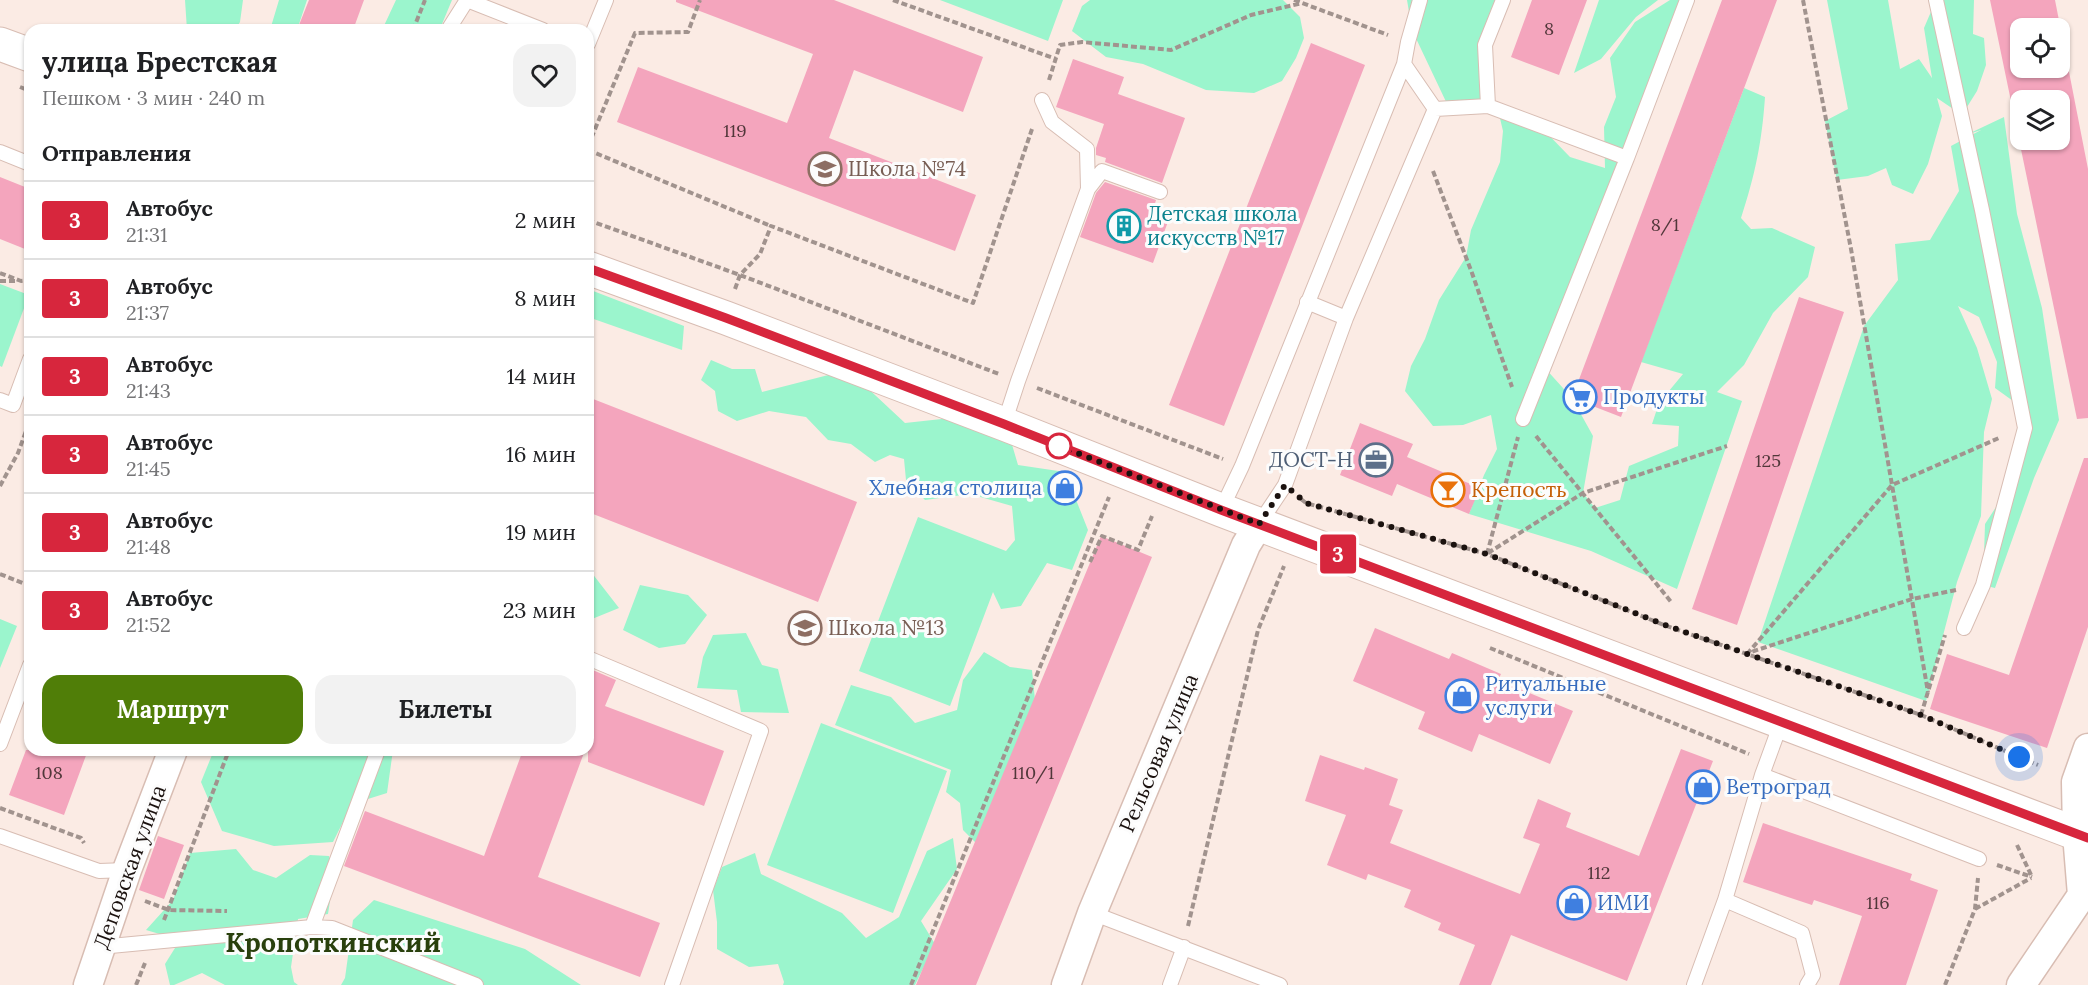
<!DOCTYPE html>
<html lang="ru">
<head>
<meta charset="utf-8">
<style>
	:root { --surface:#fff; --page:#f2f2f2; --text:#202124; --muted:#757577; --line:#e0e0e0; --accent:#507e08 }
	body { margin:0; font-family:Lora,serif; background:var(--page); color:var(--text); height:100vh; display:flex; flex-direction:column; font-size:22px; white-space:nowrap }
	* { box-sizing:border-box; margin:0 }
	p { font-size:20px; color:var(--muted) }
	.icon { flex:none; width:33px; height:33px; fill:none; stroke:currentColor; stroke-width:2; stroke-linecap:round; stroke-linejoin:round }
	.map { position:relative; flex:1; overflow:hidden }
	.side { position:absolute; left:24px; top:24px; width:570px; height:732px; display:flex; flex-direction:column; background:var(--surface); border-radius:18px; box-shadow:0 2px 4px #0004 }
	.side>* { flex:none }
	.badge { padding:0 12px; border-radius:4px; font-size:21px; line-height:39px }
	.buttons { position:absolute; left:2010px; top:18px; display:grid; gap:12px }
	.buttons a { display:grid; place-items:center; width:60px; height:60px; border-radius:12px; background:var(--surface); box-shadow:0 2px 4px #0004; font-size:30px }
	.you { position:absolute; width:30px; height:30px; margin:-15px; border:4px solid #fff; border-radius:50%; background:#1a73e8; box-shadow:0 0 0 9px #1a73e833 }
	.map>.badge { position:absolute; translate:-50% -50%; box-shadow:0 0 0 3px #fff }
	h2 { padding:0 18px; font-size:22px; line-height:54px }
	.round { display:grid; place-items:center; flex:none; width:63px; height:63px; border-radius:18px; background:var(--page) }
	.headline { display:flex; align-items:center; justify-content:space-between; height:102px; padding:0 18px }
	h1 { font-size:28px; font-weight:800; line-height:45px }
	.cta { display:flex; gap:12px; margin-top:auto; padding:12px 18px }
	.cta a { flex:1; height:69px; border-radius:18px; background:var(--accent); color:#fff; font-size:24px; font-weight:800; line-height:69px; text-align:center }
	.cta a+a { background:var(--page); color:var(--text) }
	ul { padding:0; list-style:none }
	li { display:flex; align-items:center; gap:18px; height:78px; padding:0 18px; border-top:2px solid var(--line) }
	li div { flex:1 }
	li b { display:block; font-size:22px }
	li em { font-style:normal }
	li .badge { min-width:66px; font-weight:700; text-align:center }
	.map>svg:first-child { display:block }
</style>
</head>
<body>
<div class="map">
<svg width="2088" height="985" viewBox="0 0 2088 985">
	<rect width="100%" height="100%" fill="#fbebe4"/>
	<path fill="#9bf5cd" d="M185,0H243L240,22L235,30H187Z
		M279,0H307L297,30H270Z
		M396,0H452L442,24L437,30H382Z
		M940,0H1063L1048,41Z
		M1090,0H1283L1300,17L1304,38L1296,58L1282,81L1254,93L1206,90L1143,64L1106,57L1072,31L1082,6Z
		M1407,0H1503L1485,45L1488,106L1449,108L1412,30Z
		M1599,0H1658L1636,17L1601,59L1574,73Z
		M1670,0H1686L1544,367L1572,398L1593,436L1583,493L1595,508L1620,500L1629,466L1678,446L1679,426L1652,424L1659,403L1683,374L1641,362L1744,88L1765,97C1762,142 1755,175 1741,218L1751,229L1772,228L1815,247L1808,277L1773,313L1744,365L1717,392L1742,401L1677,589L1591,551L1469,514L1484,475L1497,449L1491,415L1463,425L1433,426L1405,391L1411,366L1425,339L1439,300L1466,257L1471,230L1500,162L1503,131L1498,110L1539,125L1570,157L1605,168L1604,127L1616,97L1610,58L1635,22Z
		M1827,0H1888L1900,69L1919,59L1932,78L1924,28L1936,0H1974L1973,34L1984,38L1986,65L1977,91L1962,115L1937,98L1942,116L1928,164L1913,194L1892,185L1886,168L1868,176L1837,180L1825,121L1848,109Z
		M2004,117L2017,214L2042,308L2059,420L2034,478L1995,588L1983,585L1985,524L2009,487L2020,406L1995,388L1997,362L1979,317L1958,306L1977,348L1992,399L1984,432L1981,516L1957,582L1926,701L1758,642L1864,326L1898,280L1895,244L1930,240L1959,191L1951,146L1981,130L1966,135Z
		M0,284L29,295L2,367L0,366Z
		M588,289L684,326L682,350L588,317Z
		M711,360L732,369H755L762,392L840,372L860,381L905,423L960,417L1008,431L1018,465L1065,472L1088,530L1072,570L1047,563L1021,606L1001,609L993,592L950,706L859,671L918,517L1006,551L1015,540L1012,506L970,494L925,500L906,480L904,459L890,455L875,462L851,444L828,440L806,417L769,411L737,421L718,411L715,391L701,380Z
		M588,568L619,608L592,619L588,617Z
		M640,585L688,595L707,615L685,644L659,648L623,630Z
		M0,619L17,626L0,668Z
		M746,633L762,665L778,669L789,713L741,712L737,690L697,688L703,657L713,635Z
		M984,652L1010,667L1032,670L1035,700L976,843L963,830L960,803L946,792L951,770L835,725L851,685L891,697L915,723L957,710L963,680Z
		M821,723L947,771L893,913L767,865Z
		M214,750H393L387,793L352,804L333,842L274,846L222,831L201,782Z
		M953,838L957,869L921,921L935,944L915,985H783L784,982L778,964L749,967L717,949V922L713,890L722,867L755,853L761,874L842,913L866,938L899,917L927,851Z
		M236,849L253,870L276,878L310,855L329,856L334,874L328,914L298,919L291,967L294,982L298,985H225L202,973L174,985H170L165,964L180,940L146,930L173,900L190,853Z
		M374,900L525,949L581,985H341L345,978L353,920Z"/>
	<path fill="#f4a5bd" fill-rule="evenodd" d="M309,0H364L353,30H297Z
		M676,0H834L983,57L963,112L854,70L829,138L976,195L955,251L617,122L638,67L787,123L813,54L676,2Z
		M1532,0H1587L1559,75L1511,57Z
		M1722,0H1777L1621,417L1572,398Z
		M1990,0H2055L2088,169V418L2077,419ZM2020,28H2060V68H2020ZM2020,100H2060V140H2020Z
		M1311,43L1365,65L1224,426L1169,405Z
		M1073,59L1124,77L1118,94L1185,118L1162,183L1105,162L1106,158L1096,155V148L1104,124L1056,107Z
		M0,177L30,189V251L0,239Z
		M1105,182L1156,200L1153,210L1170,216L1153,263L1080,237L1096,193Z
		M1799,297L1844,312L1737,625L1692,609Z
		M588,397L857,502L818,602L588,512Z
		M1360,423L1413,444L1407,457L1480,488L1469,514L1397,484L1392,496L1340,475Z
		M2084,458H2088V627L2047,748L1930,709L1947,654L2009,675Z
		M1101,536L1152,557L976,985H916Z
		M1375,628L1449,659L1452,653L1501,674L1498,680L1573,711L1550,764L1479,734L1472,752L1418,729L1425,712L1353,681Z
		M588,668L616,680L605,706L724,751L704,806L588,762Z
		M1681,749L1713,761L1627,981L1511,935L1491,985H1459L1475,945L1438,930L1441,923L1404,907L1411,890L1368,874L1366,880L1327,865L1346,815L1305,801L1320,755L1364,770L1365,767L1398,779L1389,805L1403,810L1390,843L1520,894L1540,844L1523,838L1538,799L1571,813L1566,827L1639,856Z
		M26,750H88L64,815L9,795Z
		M523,750H585L538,877L660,923L640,977L344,866L365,811L484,856Z
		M1763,823L1912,874L1910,880L1938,890L1906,985H1839L1862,916L1814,900L1812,905L1743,882Z
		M158,836L184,845L164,899L139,890Z"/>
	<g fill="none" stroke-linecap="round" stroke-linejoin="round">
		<g stroke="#d8bdb3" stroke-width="16">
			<path id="service" d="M1936,0L1982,210L2025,428L1983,585L1964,628
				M448,30L467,0L543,30
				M588,44L606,0
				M1042,100L1052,122L1087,149L1088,189
				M1488,106L1485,45L1503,0
				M1435,109L1488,106L1627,158L1523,419
				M0,152L30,164
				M1627,158L1687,0
				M1307,302L1346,318
				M0,400L13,405L30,359
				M1004,424L1018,381L1088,189L1102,171L1160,192
				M1221,510L1242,466L1404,64
				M1259,524L1285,485L1346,318L1435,109L1404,64L1408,42L1420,0
				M588,658L761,731L672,985
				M1781,723L1762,775L1725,900L1802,933L1813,975L1807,985
				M0,744L30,665
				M1762,775L1979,859
				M0,836L99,871L127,870
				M1092,913L1280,985
				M312,927L378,750
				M100,947L312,927L332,928L476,985
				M1170,985L1184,947
				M1694,985L1725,900"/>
		</g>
		<g stroke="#d8bdb3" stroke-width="31">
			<path id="minor" d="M88,985L127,870L173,750
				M1066,985L1092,913L1246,545L1259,524
				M2021,985L2082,895L2077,834L2076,782L2088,748"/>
		</g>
		<g stroke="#d8bdb3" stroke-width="35">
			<path id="secondary" d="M0,44L30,55
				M588,268L726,318L1004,424L1221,510L2088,838"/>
		</g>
		<path stroke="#a1938e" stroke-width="4" stroke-dasharray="6 3" stroke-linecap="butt" d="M893,0L1056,59
			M1294,0L1388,35
			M1803,0L1851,249L1928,692
			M413,30L425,0
			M1049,80L1060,45L1082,42L1171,50L1251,15L1302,3
			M20,87L30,91
			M588,146L635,33L688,32L700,0
			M588,150L771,226
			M1433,171L1472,273L1512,387
			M588,220L740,275L999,374
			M0,273L21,281L30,280
			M0,281H17
			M735,289L740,275L760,254L771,226L973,303L1032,129
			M1037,388L1223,459
			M1536,436L1672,603
			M0,486L18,453L30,420
			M1301,499L1306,503L1487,554L1664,625L1921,715L2038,765
			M1488,553L1583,493L1727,446
			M1487,554L1518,437
			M1090,562L1102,536L1138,550L1152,516
			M0,574L30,586
			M1956,590L1912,599L1748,653L1892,485L1999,438
			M1490,648L1749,754
			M1921,715L1945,635
			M0,808L81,838L84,843
			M2017,845L2032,877
			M1997,865L2032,877
			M145,901L169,910L227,911
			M1975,909L2031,878
			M164,920L229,750
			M1188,926L1258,630L1284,566
			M136,985L145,963
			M911,985L1109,497
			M1945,985L1975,909L1978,878"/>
		<use href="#service" stroke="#fff" stroke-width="14"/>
		<use href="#minor" stroke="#fff" stroke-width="28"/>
		<use href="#secondary" stroke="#fff" stroke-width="33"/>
	</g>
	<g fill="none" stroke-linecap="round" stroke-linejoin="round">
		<g stroke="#fff" stroke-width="14">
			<path id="line" d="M588,268L726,318L1004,424L1221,510L2088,838"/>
		</g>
		<use href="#line" stroke="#d7263d" stroke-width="9"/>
		<path stroke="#1b120f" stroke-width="6" stroke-dasharray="0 10.8" d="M1059,446L1259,524L1285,485L1306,503L1487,554L1665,625L1921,715L2019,757"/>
	</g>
	<defs>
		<g id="school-ring" transform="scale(1.725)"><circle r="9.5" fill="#fcfcfc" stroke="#8d6e63" stroke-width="1.5"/><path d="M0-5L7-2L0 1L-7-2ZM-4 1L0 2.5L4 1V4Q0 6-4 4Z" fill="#8d6e63"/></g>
		<g id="building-ring" transform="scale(1.725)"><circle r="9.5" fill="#fcfcfc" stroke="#0f9aa8" stroke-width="1.5"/><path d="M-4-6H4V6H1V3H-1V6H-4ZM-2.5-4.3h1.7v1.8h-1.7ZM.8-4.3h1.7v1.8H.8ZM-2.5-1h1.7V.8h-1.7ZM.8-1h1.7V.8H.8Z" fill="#0f9aa8"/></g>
		<g id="supermarket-ring" transform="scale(1.725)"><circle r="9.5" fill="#fcfcfc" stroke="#3f7fe0" stroke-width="1.5"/><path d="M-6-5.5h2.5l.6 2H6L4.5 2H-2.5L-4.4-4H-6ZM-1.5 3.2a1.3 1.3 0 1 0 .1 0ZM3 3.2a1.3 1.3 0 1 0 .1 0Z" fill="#3f7fe0"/></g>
		<g id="office-ring" transform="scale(1.725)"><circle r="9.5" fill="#fcfcfc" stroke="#5c6f8a" stroke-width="1.5"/><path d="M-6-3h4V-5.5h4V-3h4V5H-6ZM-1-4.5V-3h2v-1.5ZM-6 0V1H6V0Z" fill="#5c6f8a"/></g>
		<g id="shop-ring" transform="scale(1.725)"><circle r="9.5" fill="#fcfcfc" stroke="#3f7fe0" stroke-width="1.5"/><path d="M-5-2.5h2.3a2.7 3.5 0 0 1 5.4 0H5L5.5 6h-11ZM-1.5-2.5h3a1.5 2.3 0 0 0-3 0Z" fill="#3f7fe0"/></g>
		<g id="bar-ring" transform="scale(1.725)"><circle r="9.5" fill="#fcfcfc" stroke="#e8710a" stroke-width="1.5"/><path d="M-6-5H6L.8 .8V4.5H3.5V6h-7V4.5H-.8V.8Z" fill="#e8710a"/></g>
	</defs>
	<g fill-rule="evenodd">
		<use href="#school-ring" x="825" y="169"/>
		<use href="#building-ring" x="1124" y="226"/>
		<use href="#supermarket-ring" x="1580" y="397"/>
		<use href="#office-ring" x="1376" y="460"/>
		<use href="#shop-ring" x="1065" y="488"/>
		<use href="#bar-ring" x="1448" y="490"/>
		<use href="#school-ring" x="805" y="628"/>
		<use href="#shop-ring" x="1462" y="696"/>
		<use href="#shop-ring" x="1703" y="787"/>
		<use href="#shop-ring" x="1574" y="903"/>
	</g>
	<circle fill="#fff" stroke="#d7263d" stroke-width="3" cx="1059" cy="446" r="12"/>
	<g text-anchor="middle" stroke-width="6" stroke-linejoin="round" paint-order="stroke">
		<g font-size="18" fill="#51373a">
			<text x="1549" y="35">8</text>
			<text x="735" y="137">119</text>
			<text x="1665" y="231">8/1</text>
			<text x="1768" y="467">125</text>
			<text x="49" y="779">108</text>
			<text x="1033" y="779">110/1</text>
			<text x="1599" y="879">112</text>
			<text x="1878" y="909">116</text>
		</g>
		<g font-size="21" fill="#785e54" stroke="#fcfcfc" text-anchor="start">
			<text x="848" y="176">Школа №74</text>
			<text x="828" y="635">Школа №13</text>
		</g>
		<g font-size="21" fill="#0d838f" stroke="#fcfcfc" text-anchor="start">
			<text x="1147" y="221">Детская школа<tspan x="1147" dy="24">искусств №17</tspan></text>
		</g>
		<g font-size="21" fill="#366cbe" stroke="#fcfcfc" text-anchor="start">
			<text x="1603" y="404">Продукты</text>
			<text x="1042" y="495" text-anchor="end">Хлебная столица</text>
			<text x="1485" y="691">Ритуальные<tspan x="1485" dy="24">услуги</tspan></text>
			<text x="1726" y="794">Ветроград</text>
			<text x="1597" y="910">ИМИ</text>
		</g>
		<g font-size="21" fill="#4e5e75" stroke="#fcfcfc" text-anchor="end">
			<text x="1353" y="467">ДОСТ-Н</text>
		</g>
		<g font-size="21" fill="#c56008" stroke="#fcfcfc" text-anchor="start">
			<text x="1471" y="497">Крепость</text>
		</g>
		<g font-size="21" fill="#1b120f" stroke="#fcfcfc">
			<text transform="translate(1159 753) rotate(-67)" y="7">Рельсовая улица</text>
			<text transform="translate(130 867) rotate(-70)" y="7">Деповская улица</text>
		</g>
		<g font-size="27" font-weight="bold" fill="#29400d" stroke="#fcfcfc">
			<text x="333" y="952">Кропоткинский</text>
		</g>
	</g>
</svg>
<div class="buttons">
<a><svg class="icon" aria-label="locate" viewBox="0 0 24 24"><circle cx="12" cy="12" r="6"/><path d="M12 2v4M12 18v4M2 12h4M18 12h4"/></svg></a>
<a><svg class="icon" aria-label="layers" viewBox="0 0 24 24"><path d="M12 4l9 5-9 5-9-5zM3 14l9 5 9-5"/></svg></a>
</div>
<div class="you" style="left:2019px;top:757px"></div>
<b class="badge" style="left:1338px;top:554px;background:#d7263d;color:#fff">3</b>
<section class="side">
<div class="headline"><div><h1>улица Брестская</h1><p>Пешком · 3 мин · 240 m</p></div><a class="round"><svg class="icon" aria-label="heart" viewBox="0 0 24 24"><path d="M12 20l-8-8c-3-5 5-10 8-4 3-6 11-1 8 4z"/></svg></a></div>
<h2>Отправления</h2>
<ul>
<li><span class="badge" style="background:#d7263d;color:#fff">3</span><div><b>Автобус</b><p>21:31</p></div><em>2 мин</em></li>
<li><span class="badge" style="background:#d7263d;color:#fff">3</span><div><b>Автобус</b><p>21:37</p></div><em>8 мин</em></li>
<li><span class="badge" style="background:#d7263d;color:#fff">3</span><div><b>Автобус</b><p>21:43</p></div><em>14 мин</em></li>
<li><span class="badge" style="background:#d7263d;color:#fff">3</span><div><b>Автобус</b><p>21:45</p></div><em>16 мин</em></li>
<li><span class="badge" style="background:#d7263d;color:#fff">3</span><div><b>Автобус</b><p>21:48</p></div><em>19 мин</em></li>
<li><span class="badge" style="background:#d7263d;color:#fff">3</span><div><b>Автобус</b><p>21:52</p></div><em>23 мин</em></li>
</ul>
<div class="cta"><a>Маршрут</a><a>Билеты</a></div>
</section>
</div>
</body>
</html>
